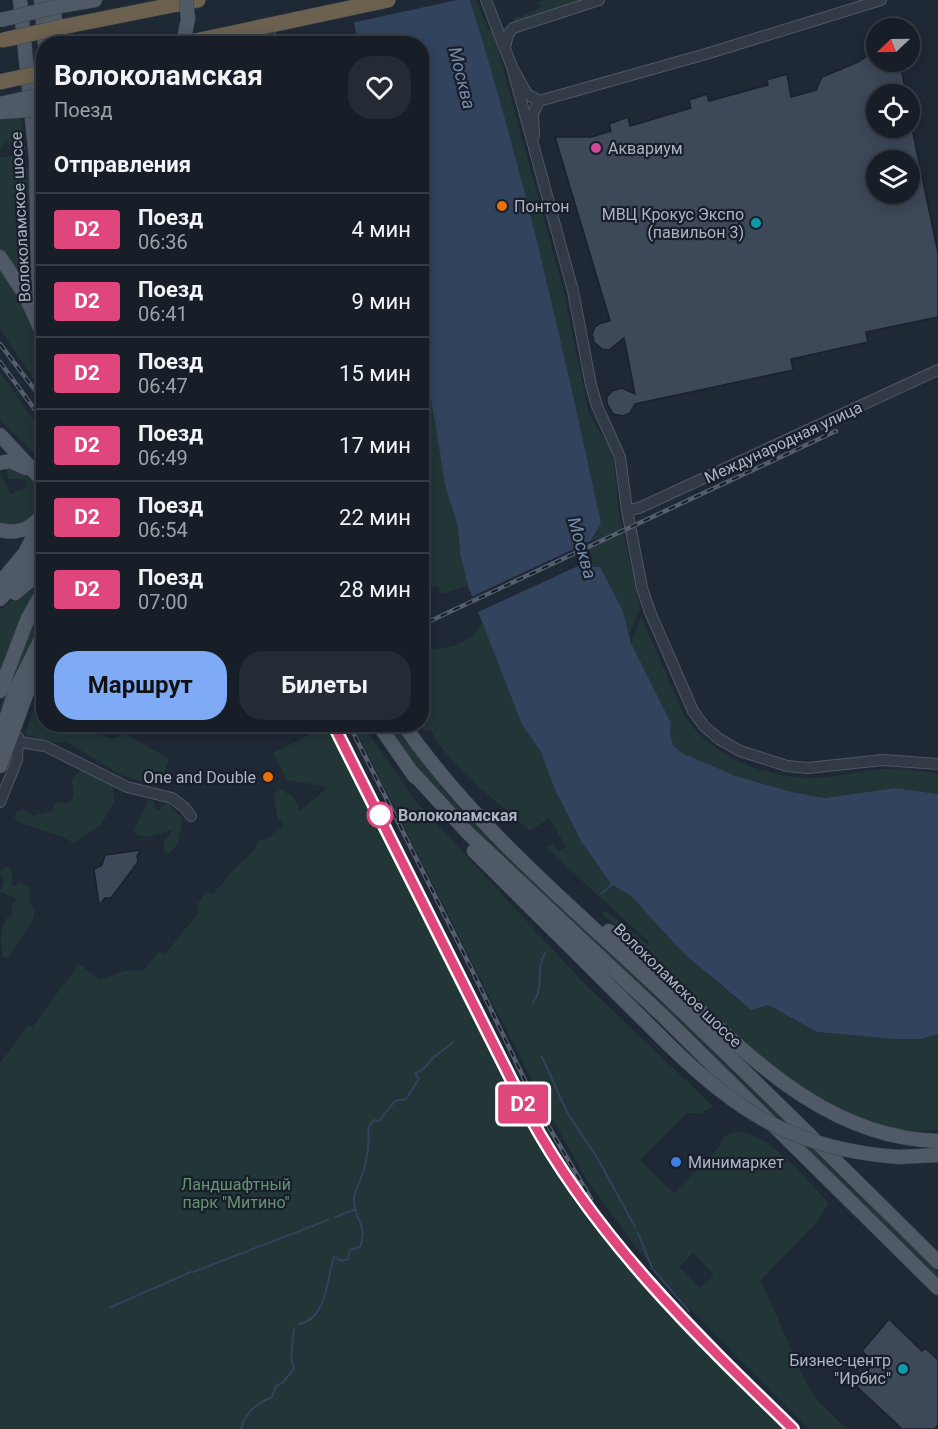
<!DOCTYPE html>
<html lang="ru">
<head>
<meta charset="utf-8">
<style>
	:root { --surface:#171e28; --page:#242b34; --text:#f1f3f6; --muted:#9ea2a8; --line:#363c45; --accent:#7eaaf6 }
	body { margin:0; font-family:Roboto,sans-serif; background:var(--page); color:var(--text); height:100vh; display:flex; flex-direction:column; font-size:22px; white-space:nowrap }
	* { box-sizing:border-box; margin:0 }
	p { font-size:20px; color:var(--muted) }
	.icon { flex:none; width:33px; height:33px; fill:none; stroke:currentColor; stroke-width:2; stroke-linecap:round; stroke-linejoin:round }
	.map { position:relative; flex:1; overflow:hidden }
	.side { position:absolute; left:36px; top:36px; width:393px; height:696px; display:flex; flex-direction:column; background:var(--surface); border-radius:24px; box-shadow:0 3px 15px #0003,0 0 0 2px var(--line) }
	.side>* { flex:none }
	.badge { padding:0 12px; border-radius:4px; font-size:21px; line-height:39px }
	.needle { width:39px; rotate:248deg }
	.buttons { position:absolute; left:866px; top:18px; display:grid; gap:12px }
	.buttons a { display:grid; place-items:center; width:54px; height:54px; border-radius:50%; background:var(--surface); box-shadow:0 3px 15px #0003,0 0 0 2px var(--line); font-size:30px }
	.map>.badge { position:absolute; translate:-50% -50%; box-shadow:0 0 0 3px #fff }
	h2 { padding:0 18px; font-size:22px; line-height:54px }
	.round { display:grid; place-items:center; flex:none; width:63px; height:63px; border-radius:24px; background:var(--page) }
	.head { display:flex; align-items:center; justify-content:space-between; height:102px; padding:0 18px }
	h1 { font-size:28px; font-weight:700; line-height:45px }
	.primary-button { display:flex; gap:12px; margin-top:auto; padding:12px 18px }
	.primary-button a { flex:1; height:69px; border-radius:24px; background:var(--accent); color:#111; font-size:24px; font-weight:700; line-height:69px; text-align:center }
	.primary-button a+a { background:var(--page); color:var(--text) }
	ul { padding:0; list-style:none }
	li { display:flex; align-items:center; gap:18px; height:72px; padding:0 18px; border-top:2px solid var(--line) }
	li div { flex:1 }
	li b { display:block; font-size:22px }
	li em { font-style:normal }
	li .badge { min-width:66px; font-weight:700; text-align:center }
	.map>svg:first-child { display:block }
</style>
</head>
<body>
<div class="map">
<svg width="938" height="1429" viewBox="0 0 938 1429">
	<rect width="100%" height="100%" fill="#1f2835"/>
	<path fill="#223537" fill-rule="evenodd" d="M470,0H476L488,28L493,31L564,292L589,414L609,447L614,462L619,514L640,608L629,636L623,611L594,568L586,549L601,523C563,347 524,172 470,0Z
		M545,0H588L515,25L513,18L521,17L541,7L539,2Z
		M19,106L26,149L19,152L6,142L0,151V112Z
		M14,156L29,171L33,205H29L28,224L25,225L24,237L27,238L26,254L20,255L23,281H32L34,304L0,251V157Z
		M0,266L29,316L43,367V393L0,329Z
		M422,326L427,348L430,393L445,485L458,527L460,553L468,586L441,594L438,585L422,592Z
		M0,372L43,433V462L0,420Z
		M6,466L22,468L43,487V504L41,502L35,513L21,527H0V472L11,494L27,487L25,479H9L5,470Z
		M43,576V581L18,625L0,672V610Z
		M43,600V621L18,672L0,718C0,681 28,634 43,600Z
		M641,616L684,715C709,755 765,778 811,778C835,778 859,771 883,769C902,768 920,771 938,774V794L895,788L825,798L792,792L736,776L682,753L674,746L670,735L671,723L631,643Z
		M483,624L522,725L541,752L554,788L581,841L611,884L631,896L683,953L739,1001L767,1005L817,1032L895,1039H921L938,1034V1130C832,1141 740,1040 671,974C649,953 625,934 602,914L605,910L649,945V942L546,848L553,843L558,851L566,847L549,818L530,831C496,800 454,772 431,731H425L418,726L422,724V640C424,642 425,646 428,647C442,654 475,640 479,626Z
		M43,683L44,724L90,725C97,733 105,738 116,738L123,732L169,759L162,779L156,787L119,774L67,742L55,743L25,734Z
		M309,725H327C376,817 421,911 466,1004C494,1061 520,1119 555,1173C617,1269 703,1349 784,1429H0V1063L28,1025L32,1027L79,964L100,980L124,971L144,970L159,951L165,954L199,912L197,904L206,892L213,894L235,868L253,851L258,841L267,839L284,825L277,817L274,795L280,789L293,797L300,811L328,787L287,780L273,753L314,732Z
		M353,725H363L415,800L483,874L584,983L713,1106L702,1113H687L640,1160L674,1193L720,1146L722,1137C757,1114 806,1180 829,1203L817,1222L761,1280L807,1385L818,1401L847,1429H809L683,1302L633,1244L585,1177L540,1097ZM693,1253L714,1275L700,1288L679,1267Z
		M385,725H393L447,794L484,833L673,1012L938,1272V1278C844,1185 750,1090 653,999C560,912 460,828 385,725Z
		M81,770L113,785L114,802L101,825L74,843L62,837L18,822L14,817L17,811L23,808L33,816L52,811L54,805L60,802L66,803L72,800L74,794L71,780Z
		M148,800L153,801L157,811L168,802L174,811L182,816C181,830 180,845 169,854L164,852V842L172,830L148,837L137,835L134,830Z
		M6,867L11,869L13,879L11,884L15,886L20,882L29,886L30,902L35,911L32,922L9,957H3C0,947 0,928 6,919C8,917 11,915 13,913L11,908L16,899L0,891L4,882L0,872Z"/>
	<path fill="#32435d" d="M351,0H470C524,172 563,347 601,523L586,549L594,567H600L623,611L631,643L671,723L670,735L674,746L682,753L736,776L792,792L825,798L895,788L938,794V1034L921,1039H895L817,1032L768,1005L751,1010L683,953L631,896L611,884L581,841L554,788L541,752L522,725L468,586L460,553L458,527L445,485L430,393L427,348L422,326V44L357,43Z"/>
	<path fill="#1f2835" d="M348,0H457L351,23Z
		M597,538L589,550L593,559L476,613L469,598Z"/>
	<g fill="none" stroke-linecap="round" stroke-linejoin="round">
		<path stroke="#32435d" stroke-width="2" d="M601,894L612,884
			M533,1003C546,983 534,974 545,953
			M542,1057L567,1112L598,1159L635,1227
			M335,1217L354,1210
			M638,1233L652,1268L689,1311
			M193,1272L328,1220
			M111,1307L191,1272
			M299,1324C328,1318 326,1280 334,1257L342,1261L348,1259L350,1250L360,1247C369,1225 353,1219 354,1198C355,1190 360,1182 362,1175C367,1162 370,1141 368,1128L374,1120L379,1121L395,1101L406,1099L419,1079L415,1073C426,1070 426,1064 434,1057C440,1052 447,1048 453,1042
			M241,1429C245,1412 256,1404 272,1397L276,1386L283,1382L294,1369L291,1356L294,1328"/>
	</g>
	<path fill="#3d4858" stroke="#1a212c" stroke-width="1.5" fill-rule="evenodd" d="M876,50V62H900L906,94H876V128H912L938,253V317L866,332L868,342L791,359L793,370L635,404L630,413L623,416L613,414L607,404V397L612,391L622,388L635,394L624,338L609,350L602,349L594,342L592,334L595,327L601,323L610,321L555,137H591L611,131L609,124L628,117L630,126L691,108L689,100L707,94L709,101L768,85L767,80L787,74L791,97L816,90L822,77L858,62ZM876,160H909V194H876Z
		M141,850L137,856L138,862L111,898H105L99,905L94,869L102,865L105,855Z
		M889,1319L922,1351L925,1348L938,1360V1425L934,1429H902L854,1384L874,1363L862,1351Z"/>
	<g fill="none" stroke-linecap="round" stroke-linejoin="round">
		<g stroke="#505764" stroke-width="12">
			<path id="minor" d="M486,0L512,67L527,94L539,101
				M268,25L272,44
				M505,47L508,35L513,28L599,0
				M512,67L573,291L591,385L597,406L620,457L627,510L642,588L650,612L693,711L704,726L719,739L740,751L787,766L808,768L883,760L938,764
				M534,136L533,114L539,101L706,54L881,0
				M627,510L639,508L938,370
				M19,742L45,746L127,787L172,798L185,808L191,816
				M0,802L17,760L18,737"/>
		</g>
		<g stroke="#3c434f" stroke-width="15">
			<path id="major" d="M20,0L36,159L38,278L44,324
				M41,0L45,44
				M53,0L57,44
				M60,6L95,0
				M0,257L25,295L44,336
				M0,435L44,482
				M0,463L10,461L26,468
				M0,530C15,534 30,530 40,517
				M0,583L25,553L44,515
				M15,593L44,569
				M0,599L24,574L44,543
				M0,691L28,618L44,590
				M378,724L415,777
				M403,724C473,825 570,905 658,988C753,1078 845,1170 938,1262
				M0,737L16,689L44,633
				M0,766L33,676L44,661
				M411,771L468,833L662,1015L938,1288
				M474,851L668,1044
				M609,931C634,951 659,972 682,994C756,1063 831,1138 938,1141
				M899,1157L938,1155"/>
		</g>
		<g stroke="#3d4450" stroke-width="16">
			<path id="highway" d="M62,27L198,0
				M181,44L388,0"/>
		</g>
		<use href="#minor" stroke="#323a46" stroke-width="10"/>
		<use href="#major" stroke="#505966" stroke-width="14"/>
		<use href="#highway" stroke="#6c614f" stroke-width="15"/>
		<g stroke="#545e6d" stroke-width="4.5">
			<path id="rail" d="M0,344L44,402
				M0,362L44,422
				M428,622L836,431
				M333,724L529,1115C596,1238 693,1333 793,1429
				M349,724L472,970L539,1110L591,1199"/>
		</g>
		<use href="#rail" stroke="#181f2a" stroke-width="2" stroke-dasharray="7" stroke-linecap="butt"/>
		<g stroke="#3c434f" stroke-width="15" stroke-linecap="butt">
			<path id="major-bridge" d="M1,20L60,6
				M183,44L188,19L186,0
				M0,104L44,94
				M0,112L44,109
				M668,1044C739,1114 798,1150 899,1157"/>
		</g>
		<g stroke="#3d4450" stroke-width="16" stroke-linecap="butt">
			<path id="highway-bridge" d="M3,40L62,27
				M0,82L36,74"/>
		</g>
		<use href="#major-bridge" stroke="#505966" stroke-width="14"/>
		<use href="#highway-bridge" stroke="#6c614f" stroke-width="15"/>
	</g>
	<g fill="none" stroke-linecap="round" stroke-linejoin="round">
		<g stroke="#fff" stroke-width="14">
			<path id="line" d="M333,724L529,1115C595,1237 694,1333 793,1429"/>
		</g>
		<use href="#line" stroke="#df477c" stroke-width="9"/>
	</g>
	<circle fill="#d1479c" stroke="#181f2a" stroke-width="2" cx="596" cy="148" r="6"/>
	<g fill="#e8710a" stroke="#181f2a" stroke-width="2">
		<circle cx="502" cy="206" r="6"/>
		<circle cx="268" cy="777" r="6"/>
	</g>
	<g fill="#0f9aa8" stroke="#181f2a" stroke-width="2">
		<circle cx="756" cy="223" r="6"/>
		<circle cx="903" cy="1369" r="6"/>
	</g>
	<circle fill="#fff" stroke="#df477c" stroke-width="3" cx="380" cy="815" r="12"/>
	<circle fill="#3f7fe0" stroke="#181f2a" stroke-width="2" cx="676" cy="1162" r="6"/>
	<g text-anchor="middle" stroke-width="4.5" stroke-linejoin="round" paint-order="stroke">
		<g font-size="16" fill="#acb4c3" stroke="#181f2a" text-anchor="start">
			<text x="608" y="154">Аквариум</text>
			<text x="514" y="212">Понтон</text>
			<text x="744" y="220" text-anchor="end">МВЦ Крокус Экспо<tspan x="744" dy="18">(павильон 3)</tspan></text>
			<text x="256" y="783" text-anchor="end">One and Double</text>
			<text x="688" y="1168">Минимаркет</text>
			<text x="891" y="1366" text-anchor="end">Бизнес-центр<tspan x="891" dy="18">"Ирбис"</tspan></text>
		</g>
		<g font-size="16" fill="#acb4c3" stroke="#181f2a">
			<text transform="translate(20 217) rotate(-93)" y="6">Волоколамское шоссе</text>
			<text transform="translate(783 442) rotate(-25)" y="6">Международная улица</text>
			<text transform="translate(678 985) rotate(44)" y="6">Волоколамское шоссе</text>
		</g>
		<g font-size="16" font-weight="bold" fill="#acb4c3" stroke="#181f2a" text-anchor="start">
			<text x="398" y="821">Волоколамская</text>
		</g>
		<g font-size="16" fill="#659270" stroke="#181f2a">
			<text x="236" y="1190">Ландшафтный<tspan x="236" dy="18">парк "Митино"</tspan></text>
		</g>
		<g font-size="18" font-style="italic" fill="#748bab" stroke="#181f2a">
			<text transform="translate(462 78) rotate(76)" y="6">Москва</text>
			<text transform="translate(582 548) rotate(74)" y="6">Москва</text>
		</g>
	</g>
</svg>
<div class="buttons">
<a><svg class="needle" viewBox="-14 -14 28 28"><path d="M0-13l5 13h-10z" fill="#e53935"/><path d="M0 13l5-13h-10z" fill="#9ea2a8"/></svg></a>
<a><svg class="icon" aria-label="locate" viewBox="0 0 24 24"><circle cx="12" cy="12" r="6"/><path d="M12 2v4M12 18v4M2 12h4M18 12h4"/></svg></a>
<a><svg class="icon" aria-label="layers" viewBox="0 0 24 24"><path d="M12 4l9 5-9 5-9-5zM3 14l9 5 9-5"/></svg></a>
</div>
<b class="badge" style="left:523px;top:1104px;background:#df477c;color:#fff">D2</b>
<section class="side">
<div class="head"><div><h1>Волоколамская</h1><p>Поезд</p></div><a class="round"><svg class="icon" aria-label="heart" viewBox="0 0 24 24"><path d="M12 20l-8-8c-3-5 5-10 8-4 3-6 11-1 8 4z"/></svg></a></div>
<h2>Отправления</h2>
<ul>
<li><span class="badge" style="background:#df477c;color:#fff">D2</span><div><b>Поезд</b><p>06:36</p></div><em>4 мин</em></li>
<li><span class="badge" style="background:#df477c;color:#fff">D2</span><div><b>Поезд</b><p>06:41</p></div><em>9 мин</em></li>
<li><span class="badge" style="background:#df477c;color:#fff">D2</span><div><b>Поезд</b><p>06:47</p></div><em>15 мин</em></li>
<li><span class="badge" style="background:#df477c;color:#fff">D2</span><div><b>Поезд</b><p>06:49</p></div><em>17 мин</em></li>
<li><span class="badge" style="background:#df477c;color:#fff">D2</span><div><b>Поезд</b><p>06:54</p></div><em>22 мин</em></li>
<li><span class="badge" style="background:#df477c;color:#fff">D2</span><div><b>Поезд</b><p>07:00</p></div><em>28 мин</em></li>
</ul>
<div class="primary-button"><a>Маршрут</a><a>Билеты</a></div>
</section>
</div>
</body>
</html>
